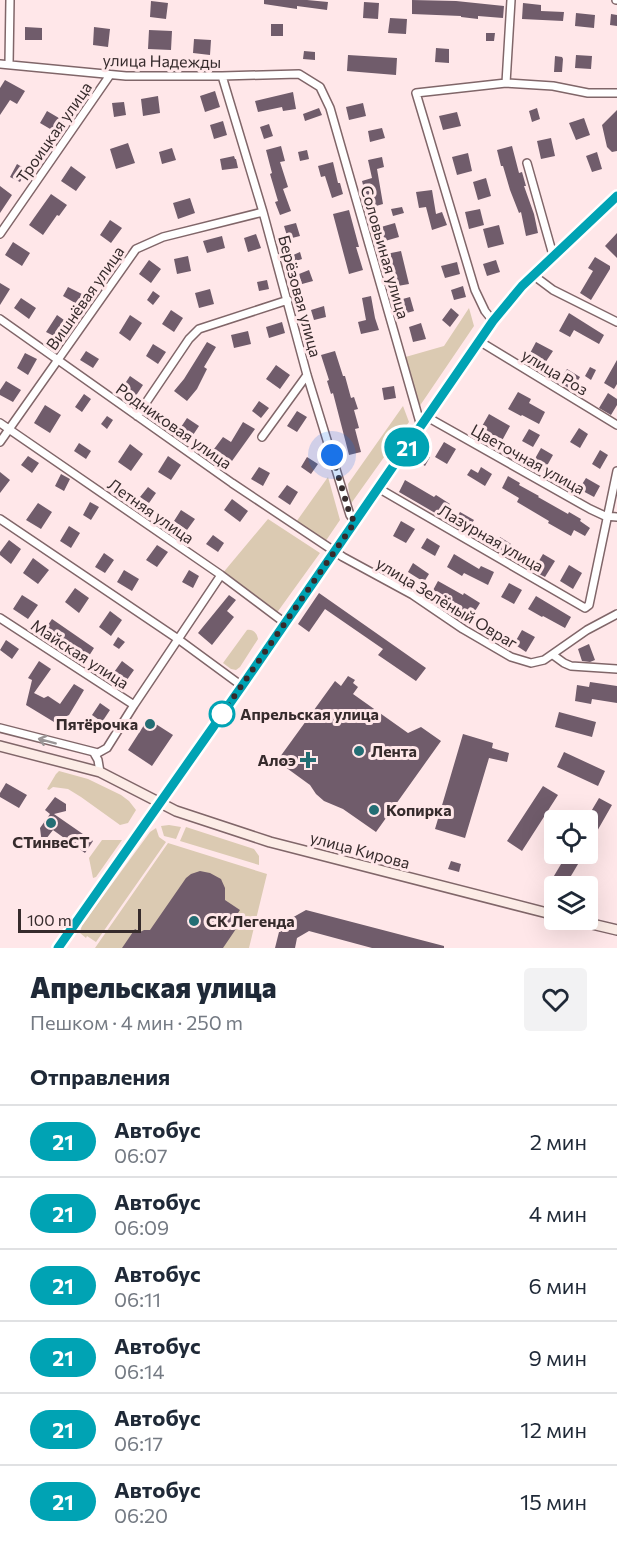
<!DOCTYPE html>
<html lang="ru">
<head>
<meta charset="utf-8">
<style>
	:root { --surface:#fff; --page:#f2f2f3; --text:#1f2937; --muted:#747a83; --line:#e0e1e3 }
	body { margin:0; font-family:Commissioner,sans-serif; background:var(--page); color:var(--text); height:100vh; display:flex; flex-direction:column; font-size:22px; white-space:nowrap }
	* { box-sizing:border-box; margin:0 }
	p { font-size:20px; color:var(--muted) }
	.icon { flex:none; width:33px; height:33px; fill:none; stroke:currentColor; stroke-width:2; stroke-linecap:round; stroke-linejoin:round }
	.map { position:relative; height:948px; overflow:hidden }
	.panel { display:flex; flex-direction:column; background:var(--surface); flex:1 }
	.panel>* { flex:none }
	.badge { padding:0 12px; border-radius:20px; font-size:21px; line-height:39px }
	.controls { position:absolute; left:544px; top:810px; display:grid; gap:12px }
	.controls a { display:grid; place-items:center; width:54px; height:54px; border-radius:6px; background:var(--surface); box-shadow:0 6px 24px #0002; font-size:30px }
	.scale { position:absolute; left:18px; bottom:15px; width:123px; box-sizing:border-box; padding-left:6px; border:3px solid #362b2c; border-top:0; font-size:16px; line-height:21px; white-space:nowrap; color:#362b2c; -webkit-text-stroke:4px #ffe7e9; paint-order:stroke }
	.you { position:absolute; width:30px; height:30px; margin:-15px; border:4px solid #fff; border-radius:50%; background:#1a73e8; box-shadow:0 0 0 9px #1a73e833 }
	.map>.badge { position:absolute; translate:-50% -50%; box-shadow:0 0 0 3px #fff }
	h2 { padding:0 30px; font-size:22px; line-height:54px }
	.round { display:grid; place-items:center; flex:none; width:63px; height:63px; border-radius:6px; background:var(--page) }
	.head { display:flex; align-items:center; justify-content:space-between; height:102px; padding:0 30px }
	h1 { font-size:28px; font-weight:800; line-height:45px }
	ul { padding:0; list-style:none }
	li { display:flex; align-items:center; gap:18px; height:72px; padding:0 30px; border-top:2px solid var(--line) }
	li div { flex:1 }
	li b { display:block; font-size:22px }
	li em { font-style:normal }
	li .badge { min-width:66px; font-weight:700; text-align:center }
	.map>svg:first-child { display:block }
</style>
</head>
<body>
<div class="map">
<svg width="617" height="948" viewBox="0 0 617 948">
	<rect width="100%" height="100%" fill="#ffe7e9"/>
	<path fill="#dbcab2" d="M469,308L474,326L417,410L402,358L444,346Z
		M403,406L409,422L350,505L348,484Z
		M328,477L340,520L323,545L294,525Z
		M268,519L320,553L276,614L222,574Z
		M247,630C253,629 257,633 258,639L240,667L236,670L231,669L223,663Z
		M59,771L88,779L121,795L129,801L136,810L128,823L120,825L81,797L68,789L53,787L49,790L47,789L56,774Z
		M169,825L181,827L176,839L164,836L161,826Z
		M186,827L254,849L259,856V865L180,841Z
		M156,828L159,837L166,842L96,942L87,936L86,938L80,933L82,925L150,832Z
		M102,840H122L96,877L93,878L89,858Z
		M168,843L267,874L249,948H95Z"/>
	<path fill="#705c6b" d="M264,0H307L328,2L327,10L297,6V9L264,4Z
		M412,0L456,1L504,6L503,18L478,16V19L461,17V16L412,14Z
		M151,1L168,3L166,19L150,17Z
		M364,2L379,3L378,19L363,18Z
		M523,3L541,5V11L564,12L563,21L522,19Z
		M576,13L595,15L594,28L575,26Z
		M611,14L617,15V26L610,25Z
		M390,18L407,19L406,34L388,33Z
		M271,24H283V36H271Z
		M25,27L42,28V40H25Z
		M94,27L110,29L108,47L93,45Z
		M149,30L172,31L171,50L148,49Z
		M486,33H495L494,41H486Z
		M194,39L211,40L210,55L193,53Z
		M436,48L449,49V63L435,62Z
		M304,51L315,52V60L303,59Z
		M348,55L397,58L396,75L347,71Z
		M576,55L592,56L591,69L575,68Z
		M555,56L562,57L563,59L562,72H554Z
		M5,80L25,91L17,104L10,100L0,115V88Z
		M215,91L220,107L205,112L200,96Z
		M293,92L296,109L283,111L282,107L258,112L255,101Z
		M158,96L160,113L143,116L141,99Z
		M124,102L126,115L114,117L112,103Z
		M363,103L366,116L349,120L346,107Z
		M319,108L322,115L305,121L303,114Z
		M537,108L540,119L532,122L529,111Z
		M617,110V151L612,152L607,147L602,125Z
		M47,111L64,121L57,133L40,123Z
		M457,112L461,126L443,130L439,116Z
		M584,118L590,135L576,140L569,123Z
		M223,121L227,135L214,139L210,125Z
		M269,124L273,136L264,139L260,127Z
		M382,128L385,138L370,142L368,131Z
		M551,138L555,156L541,159L537,141Z
		M128,143L135,163L116,169L110,149Z
		M281,146L285,161L280,162L288,187L283,189L291,211L280,215L275,202L278,201L270,174L272,173L266,150Z
		M512,146L519,173L522,172L526,186H524L534,214L538,233L526,236L521,212L519,213L510,190L503,166H501L497,150Z
		M172,148L176,160L162,164L159,152Z
		M307,150L309,159L300,161L298,152Z
		M597,152L602,169L592,172L586,156Z
		M468,153L472,171L457,175L452,157Z
		M234,156L235,159H236L238,168L222,170L220,159Z
		M382,157L384,167L377,169L383,204L369,208L362,181L372,178L368,160Z
		M333,162L338,183H340L343,194L332,198L325,176L321,177L318,166Z
		M17,164L27,170L20,182L10,177Z
		M71,166L86,177L76,191L61,181Z
		M486,178L491,196L478,200L473,182Z
		M0,186L12,195L0,213Z
		M432,190L436,214L442,212L447,225L432,230L426,207L419,208L416,192Z
		M51,194L67,205L59,216L57,215L43,235L29,225Z
		M190,198L195,213L178,219L173,203Z
		M402,207L404,213L393,216L391,209Z
		M480,209L484,225L469,229L465,212Z
		M349,210L359,247H356L363,270L349,274L333,214Z
		M110,220L122,228L111,243L100,235Z
		M296,223L300,236L288,239L284,226Z
		M395,223L399,237L385,241L381,227Z
		M499,225L504,244L488,248L483,229Z
		M617,233V258L605,246Z
		M256,234L261,248L248,252L244,238Z
		M222,236L225,248L207,253L203,241Z
		M13,242L30,253L22,266L5,255Z
		M401,251L409,284L392,287L386,254Z
		M300,252L302,259L293,262L291,256Z
		M188,256L191,271L177,274L174,259Z
		M595,257L610,266V269L591,300L580,293L593,271L588,268Z
		M149,260L161,269L151,283L139,274Z
		M496,260L500,272L487,276L483,264Z
		M457,262L460,274L445,278L441,266Z
		M309,270L313,281L302,284L299,274Z
		M267,280L269,289L259,291L257,282Z
		M0,283L10,289L0,305Z
		M463,286L466,297L454,300L451,290Z
		M68,287L82,294L77,304L63,296Z
		M210,289L214,304L199,308L195,293Z
		M153,291L160,296L153,305L147,300Z
		M371,296L375,318L379,330L361,334L358,322L366,320L362,298Z
		M410,297L414,311L403,314L399,300Z
		M21,298L36,308L29,319L14,308Z
		M324,306L326,317L314,320L311,310Z
		M451,308L459,315L450,327L442,320Z
		M171,310L183,318L174,332L162,324Z
		M569,313L604,335L599,344L574,330L570,337L559,331Z
		M57,315L64,320L54,336L46,332Z
		M130,315L142,323L130,341L119,333Z
		M282,322L285,333L269,338L266,327Z
		M421,323L426,339L413,342L409,327Z
		M248,331L251,344L234,348L231,335Z
		M207,342L216,347L204,367L207,369L197,389L187,401L174,391L184,379Z
		M536,342L553,351L545,363L529,355Z
		M153,344L166,352L158,364L146,356Z
		M86,351L99,359L93,368L80,360Z
		M335,351L343,376H345L351,398L354,397L358,409L354,410L359,428L355,429L361,452L349,455L333,393L331,394L327,381L329,380L321,355Z
		M25,353L37,359L28,375L17,368Z
		M617,360V384L614,389L604,383Z
		M276,365L290,375L280,389L266,379Z
		M590,367L596,370L591,380L585,376Z
		M567,369L580,377L572,390L559,382Z
		M130,376L143,385L135,397L122,388Z
		M6,381L21,390L13,402L0,395V390Z
		M394,386L396,398L384,400L382,388Z
		M518,392L531,399L529,403L545,412L539,424L522,415L521,416L508,409Z
		M608,393L617,399V405L611,415L599,408Z
		M84,394L91,399L82,412L75,407Z
		M259,401L269,408L261,418L252,411Z
		M45,405L61,415L50,433L34,423Z
		M297,411L307,417L297,432L287,426Z
		M489,414L510,426L498,448L477,435Z
		M107,416L113,420L107,429L101,424Z
		M187,418L199,426L193,435L181,427Z
		M243,422L255,429L232,461L214,449L223,437L231,442Z
		M579,428L588,434L580,448L570,442Z
		M529,429L540,435L533,447L522,441Z
		M444,442L456,449L447,464L435,457Z
		M79,443L91,451L86,459L74,451Z
		M130,444L143,454L131,471L118,462Z
		M541,448L553,455L544,471L532,464Z
		M600,450L608,455L600,469L592,464Z
		M424,453L430,457L425,466L419,462Z
		M28,456L39,463L32,473L21,465Z
		M168,456L181,465L171,480L158,472Z
		M307,457L318,464L311,474L301,467Z
		M259,467L270,473L263,486L251,479Z
		M481,467L492,474L485,486L467,475L471,469L478,473Z
		M0,472L10,480L0,493Z
		M61,474L70,479L64,491L55,486Z
		M508,476L520,483L519,485L539,496L538,497L568,514L569,512L581,519L580,521L590,528L585,536L574,530L571,536L548,523L549,521L517,502L519,498L502,488Z
		M586,478L600,486L594,497L579,489Z
		M405,480L434,497L436,495L450,504L442,517L399,492Z
		M287,485L298,492L290,505L278,497Z
		M148,487L156,493L149,503L140,497Z
		M232,499L248,511L240,522L224,510Z
		M90,502L99,507L91,520L83,515Z
		M38,503L52,512L41,529L26,520Z
		M181,510L195,519L187,530L174,521Z
		M460,512L474,520L472,523L499,539L500,537L511,544L505,552L468,531L467,533L453,524Z
		M401,521L415,529L406,543L393,536Z
		M69,526L80,533L71,548L60,541Z
		M213,535L224,543L218,552L206,544Z
		M427,538L440,546L435,556L421,548Z
		M9,540L21,549L11,564L0,555V552Z
		M157,545L168,552L157,567L146,560Z
		M104,553L114,560L105,573L95,567Z
		M454,554L479,569L481,566L494,572L488,585L464,573L462,576L447,567Z
		M543,554L555,561L545,577L533,571Z
		M33,558L49,570L38,584L23,573Z
		M413,563L429,574L424,582L408,572Z
		M569,565L582,573L573,589L560,581Z
		M124,570L139,579L132,591L117,582Z
		M189,570L199,576L193,588L182,582Z
		M438,581L463,595L464,593L480,603L472,616L432,592Z
		M509,583L522,590L514,604L501,597Z
		M75,588L89,598L79,613L65,602Z
		M319,593L426,668L416,681L378,655L383,649L325,609L309,632L298,624Z
		M22,595L38,605L28,619L13,609Z
		M229,595L236,600L227,611L234,617L212,645L198,633Z
		M536,596L571,617L565,628L543,616L542,617L528,609Z
		M110,611L122,620L111,636L99,627Z
		M52,619L94,648L87,659L57,638V639L44,631Z
		M522,630L535,637L526,652L514,644Z
		M118,637L125,642L119,649L113,645Z
		M6,640L19,649L12,659L0,650Z
		M589,644L595,660L590,662L582,661L578,649Z
		M39,661L51,669L34,693L44,698L48,696L60,704L74,684L84,690L69,715L54,722L26,705L32,680L28,678Z
		M122,661L134,670L124,684L112,675Z
		M348,676L355,680L353,683L358,687L353,694L408,733L421,727L441,741L376,832L343,809L324,801L316,794L310,785L277,761L335,681L341,686Z
		M590,682L617,686V703L592,699L591,704L575,701L577,685L589,687Z
		M100,703L110,710L102,722L92,715Z
		M559,712L596,722L592,737L555,727Z
		M148,719L173,735L152,766L128,750Z
		M463,734L493,743L492,748L509,753L507,762L489,758L465,838L435,829Z
		M564,752L605,771L598,786L557,767Z
		M6,783L27,795L19,808L0,797V793Z
		M543,786L558,795L522,851L507,841Z
		M55,797L66,804V811L54,814L93,841L85,853L53,830L42,844L40,828L50,814L45,810Z
		M599,798L612,805L588,847V820H586Z
		M567,854H584L565,886H548Z
		M451,861L461,864L459,872L448,869Z
		M200,871L210,873L221,879L225,888V900L240,910L238,913L240,923L223,948H122L135,929L140,932L144,930H150L186,878L191,874Z
		M306,910L444,946V948H372L309,931L297,938L295,948H275L281,924Z"/>
	<g fill="none" stroke-linecap="round" stroke-linejoin="round">
		<g stroke="#806669" stroke-width="10">
			<path id="street" d="M616,0H617
				M0,64L126,76H222L299,74L320,87L330,108L421,426
				M9,64L10,0
				M222,76L263,212L307,375L350,515L355,522
				M506,83L511,0
				M527,163L553,255
				M0,234L110,75
				M533,275L553,290L617,322
				M0,319L232,483L343,557L413,595L463,629L511,657L531,663L544,660L587,630L617,614
				M493,321L485,311L475,290L416,93L506,83L553,86L588,93H617
				M479,341L617,425
				M137,416L189,339L199,329L288,300
				M427,417L590,509L605,516L617,517
				M0,423L221,575L285,623
				M262,437L307,375
				M0,442L136,249L163,237L263,212
				M378,488L585,608L589,605L617,471
				M0,519L178,639L242,686
				M0,618L134,705L221,575
				M553,655L564,663L571,666L617,669
				M0,728L98,753L107,748L134,705
				M94,753L98,760L100,772"/>
		</g>
		<g stroke="#806669" stroke-width="12">
			<path id="secondary" d="M0,746L100,772L176,811L270,842L555,915
				M575,920L617,930
				M58,948L242,686L493,321L522,286L617,196"/>
		</g>
		<use href="#street" stroke="#fff" stroke-width="7"/>
		<use href="#secondary" stroke="#fcece6" stroke-width="9"/>
	</g>
	<defs><path id="oneway-shaft" d="M-6 0H5M1.5-3L5.5 0L1.5 3" fill="none" stroke-width="1.6" stroke-linecap="round" stroke-linejoin="round" transform="scale(1.5)"/></defs>
	<use stroke="#9a9596" href="#oneway-shaft" transform="translate(47 741) rotate(-165)"/>
	<g fill="none" stroke-linecap="round" stroke-linejoin="round">
		<g stroke="#fff" stroke-width="14">
			<path id="line" d="M58,948L242,686L493,321L522,286L617,196"/>
		</g>
		<use href="#line" stroke="#00a3b4" stroke-width="9"/>
		<path stroke="#362b2c" stroke-width="6" stroke-dasharray="0 10.8" d="M222,714L355,522L350,515L332,455"/>
	</g>
	<circle fill="#fff" stroke="#00a3b4" stroke-width="3" cx="222" cy="714" r="12"/>
	<g fill="#236e74" stroke="#ffe7e9" stroke-width="2">
		<circle cx="150" cy="724" r="6"/>
		<circle cx="359" cy="751" r="6"/>
		<path d="M305 751h6v6h6v6h-6v6h-6v-6h-6v-6h6z"/>
		<circle cx="374" cy="810" r="6"/>
		<circle cx="51" cy="823" r="6"/>
		<circle cx="194" cy="921" r="6"/>
	</g>
	<g text-anchor="middle" stroke-width="6" stroke-linejoin="round" paint-order="stroke">
		<g font-size="16" fill="#362b2c" stroke="#ffe7e9">
			<text transform="translate(162 61) rotate(1)" y="6">улица Надежды</text>
			<text transform="translate(54 132) rotate(-55)" y="6">Троицкая улица</text>
			<text transform="translate(385 252) rotate(74)" y="6">Соловьиная улица</text>
			<text transform="translate(300 296) rotate(75)" y="6">Берёзовая улица</text>
			<text transform="translate(85 298) rotate(-55)" y="6">Вишнёвая улица</text>
			<text transform="translate(555 372) rotate(31)" y="6">улица Роз</text>
			<text transform="translate(174 426) rotate(35)" y="6">Родниковая улица</text>
			<text transform="translate(528 459) rotate(29)" y="6">Цветочная улица</text>
			<text transform="translate(151 511) rotate(35)" y="6">Летняя улица</text>
			<text transform="translate(491 538) rotate(30)" y="6">Лазурная улица</text>
			<text transform="translate(447 603) rotate(31)" y="6">улица Зелёный Овраг</text>
			<text transform="translate(80 654) rotate(33)" y="6">Майская улица</text>
			<text transform="translate(360 850) rotate(15)" y="6">улица Кирова</text>
		</g>
		<g font-size="16" font-weight="bold" fill="#362b2c" stroke="#ffe7e9" text-anchor="start">
			<text x="240" y="720">Апрельская улица</text>
		</g>
		<g font-size="16" font-weight="bold" fill="#362b2c" stroke="#ffe7e9" text-anchor="start">
			<text x="138" y="730" text-anchor="end">Пятёрочка</text>
			<text x="371" y="757">Лента</text>
			<text x="296" y="766" text-anchor="end">Алоэ</text>
			<text x="386" y="816">Копирка</text>
			<text x="51" y="848" text-anchor="middle">СТинвеСТ</text>
			<text x="206" y="927">СК Легенда</text>
		</g>
	</g>
</svg>
<div class="controls">
<a><svg class="icon" aria-label="locate" viewBox="0 0 24 24"><circle cx="12" cy="12" r="6"/><path d="M12 2v4M12 18v4M2 12h4M18 12h4"/></svg></a>
<a><svg class="icon" aria-label="layers" viewBox="0 0 24 24"><path d="M12 4l9 5-9 5-9-5zM3 14l9 5 9-5"/></svg></a>
</div>
<div class="scale">100 m</div>
<div class="you" style="left:332px;top:455px"></div>
<b class="badge" style="left:407px;top:447px;background:#00a3b4;color:#fff">21</b>
</div>
<section class="panel">
<div class="head"><div><h1>Апрельская улица</h1><p>Пешком · 4 мин · 250 m</p></div><a class="round"><svg class="icon" aria-label="heart" viewBox="0 0 24 24"><path d="M12 20l-8-8c-3-5 5-10 8-4 3-6 11-1 8 4z"/></svg></a></div>
<h2>Отправления</h2>
<ul>
<li><span class="badge" style="background:#00a3b4;color:#fff">21</span><div><b>Автобус</b><p>06:07</p></div><em>2 мин</em></li>
<li><span class="badge" style="background:#00a3b4;color:#fff">21</span><div><b>Автобус</b><p>06:09</p></div><em>4 мин</em></li>
<li><span class="badge" style="background:#00a3b4;color:#fff">21</span><div><b>Автобус</b><p>06:11</p></div><em>6 мин</em></li>
<li><span class="badge" style="background:#00a3b4;color:#fff">21</span><div><b>Автобус</b><p>06:14</p></div><em>9 мин</em></li>
<li><span class="badge" style="background:#00a3b4;color:#fff">21</span><div><b>Автобус</b><p>06:17</p></div><em>12 мин</em></li>
<li><span class="badge" style="background:#00a3b4;color:#fff">21</span><div><b>Автобус</b><p>06:20</p></div><em>15 мин</em></li>
</ul>
</section>
</body>
</html>
